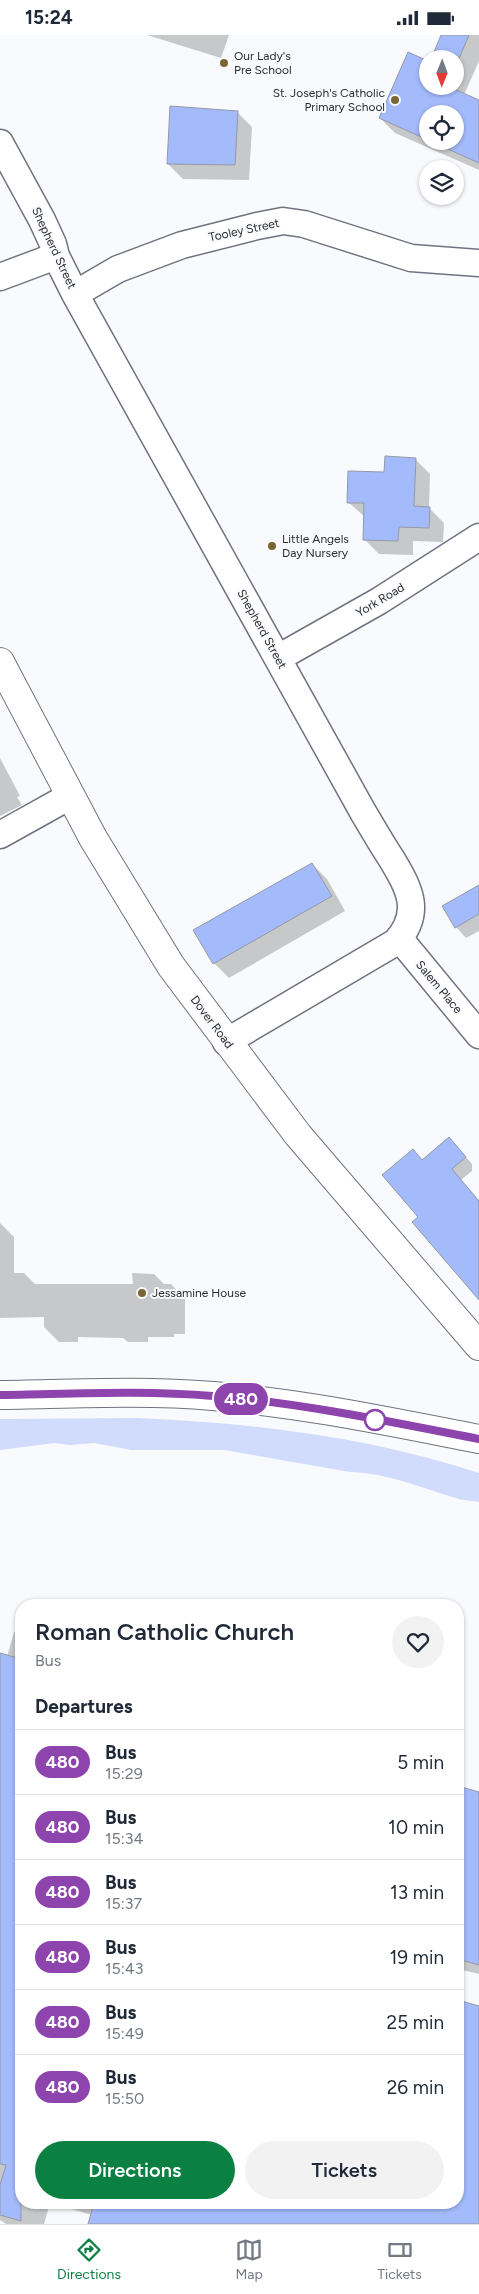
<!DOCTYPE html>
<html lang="en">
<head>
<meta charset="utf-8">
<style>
	:root { --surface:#fff; --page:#f2f2f3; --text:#1f2937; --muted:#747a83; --line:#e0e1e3; --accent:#0b8043 }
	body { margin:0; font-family:Figtree,sans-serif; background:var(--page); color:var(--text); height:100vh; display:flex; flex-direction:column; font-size:19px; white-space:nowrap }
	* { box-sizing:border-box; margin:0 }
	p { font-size:16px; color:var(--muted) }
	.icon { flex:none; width:28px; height:28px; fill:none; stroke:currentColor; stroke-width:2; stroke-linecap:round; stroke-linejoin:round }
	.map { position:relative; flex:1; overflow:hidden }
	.sheet { position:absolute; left:15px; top:1564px; width:449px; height:610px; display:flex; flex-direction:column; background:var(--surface); border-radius:20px; box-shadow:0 1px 4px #0004 }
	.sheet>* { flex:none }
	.badge { padding:0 10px; border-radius:16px; font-size:18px; line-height:32px }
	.needle { width:32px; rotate:181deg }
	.fabs { position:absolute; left:419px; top:15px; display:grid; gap:10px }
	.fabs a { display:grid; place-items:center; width:45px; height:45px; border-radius:50%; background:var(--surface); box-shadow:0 1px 4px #0004; font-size:25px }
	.map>.badge { position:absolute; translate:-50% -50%; box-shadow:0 0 0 2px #fff }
	h2 { padding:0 20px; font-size:19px; line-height:45px }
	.round { display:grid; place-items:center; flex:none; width:52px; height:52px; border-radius:26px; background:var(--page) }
	.headline { display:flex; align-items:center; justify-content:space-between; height:85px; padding:0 20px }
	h1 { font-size:24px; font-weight:600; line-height:38px }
	.primary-button { display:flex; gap:10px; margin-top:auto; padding:10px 20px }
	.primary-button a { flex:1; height:58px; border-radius:30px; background:var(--accent); color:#fff; font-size:20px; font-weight:600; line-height:58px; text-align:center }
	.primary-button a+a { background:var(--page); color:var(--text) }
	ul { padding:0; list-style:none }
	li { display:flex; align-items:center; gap:15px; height:65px; padding:0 20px; border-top:1px solid var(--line) }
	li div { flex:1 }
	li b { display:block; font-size:19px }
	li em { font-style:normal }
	li .badge { min-width:55px; font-weight:700; text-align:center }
	.status { display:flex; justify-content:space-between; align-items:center; height:35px; padding:0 25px; background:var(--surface); direction:ltr }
	.status svg { height:14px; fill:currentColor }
	.tabs { display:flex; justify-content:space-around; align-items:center; height:70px; border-top:1px solid var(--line); background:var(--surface); font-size:14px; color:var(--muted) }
	.tabs a { display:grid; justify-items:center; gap:2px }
	.tabs .current { color:var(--accent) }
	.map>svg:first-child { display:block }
</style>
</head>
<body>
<div class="status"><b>15:24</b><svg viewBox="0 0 49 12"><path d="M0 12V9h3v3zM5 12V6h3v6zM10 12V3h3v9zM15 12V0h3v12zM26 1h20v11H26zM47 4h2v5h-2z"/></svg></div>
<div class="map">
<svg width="479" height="2189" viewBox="0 0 479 2189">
	<rect width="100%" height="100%" fill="#f9fafd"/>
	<path fill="#d1dcfc" d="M137,1383C253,1388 369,1402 479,1438V1467C471,1465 463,1466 456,1463C421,1453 388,1438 350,1437L224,1415H131L94,1408L70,1410L54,1408L0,1415V1384Z"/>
	<path fill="#0003" fill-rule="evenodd" d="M147,0H229L221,23Z
		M443,0H479V26L464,60L479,67V135L395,98L380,83L428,51H455V24ZM428,79H455V106H428Z
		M237,77L252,92L249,145L183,144L168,129Z
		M415,424L430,439L429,473L444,488L443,507L413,506V520L379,519L364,504L365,482L348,467L385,439Z
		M0,723L20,761L17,762L22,770L0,781Z
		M312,829L327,844L345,876L229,943L214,928L195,896Z
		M479,852V896L466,903L456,892Z
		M459,1114L472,1129V1136L461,1145L479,1166V1263L420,1182L413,1116L423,1126Z
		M0,1188L14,1202V1238H24L35,1249H133L132,1238L154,1239L164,1249H171L185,1264V1299H174V1302H148V1307H128L123,1303L78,1302V1307H59L44,1292V1282L0,1283Z
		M14,1597L21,1599V2168H458V1966L479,1972V2189H89L92,2180L50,2168L44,2189H6L0,2185V1620L7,1622Z
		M458,1752L479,1758V1939L458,1934Z"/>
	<path fill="#a3bafb" stroke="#9599a6" d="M441,0H469L455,33V24H431Z
		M408,17L428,26V51H447L479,65V128L430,106H455V79H428V105L379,83Z
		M170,71L238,76L235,130L167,129Z
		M385,421L416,423L414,471L430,472L429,493L399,492L398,506L363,505L364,468H347L348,436L384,437Z
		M312,828L332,861L213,929L193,895Z
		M479,850V879L455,893L442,871Z
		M449,1102L466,1122L452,1134L479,1166V1265L412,1187L418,1182L382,1140L413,1114L422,1125Z
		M0,1618L21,1624V2186L0,2180V2150L6,2130L0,2129Z
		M458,1751L479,1757V1930L458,1924Z
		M458,1965L479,1971V2189H88L94,2168H458Z"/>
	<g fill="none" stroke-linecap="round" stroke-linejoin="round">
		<g stroke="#6f737f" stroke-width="29">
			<path id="street" d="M0,108L42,185L53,209L56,221L75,259L363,777C372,792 381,808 391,823C409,853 423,877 396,907L226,1007
				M0,242L56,221
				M75,259L118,234L182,210L257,191L283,186L304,189L411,223L479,228
				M278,623L379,566L479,502
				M0,800L70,761
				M399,903L479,1000"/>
		</g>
		<g stroke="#6f737f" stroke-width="30">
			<path id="secondary" d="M0,627L93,803L171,931L298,1100L479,1311
				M0,1360C71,1359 142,1355 213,1361C302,1368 391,1387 479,1404"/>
		</g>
		<use href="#street" stroke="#fff" stroke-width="26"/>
		<use href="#secondary" stroke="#fff" stroke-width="28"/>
	</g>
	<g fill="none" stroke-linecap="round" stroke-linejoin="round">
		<g stroke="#fff" stroke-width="11">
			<path id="line" d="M0,1360C71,1359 142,1355 213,1361C302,1368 391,1387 479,1404"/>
		</g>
		<use href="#line" stroke="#8e44ad" stroke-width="8"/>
	</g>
	<g fill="#786634" stroke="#f9fafd" stroke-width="2">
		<circle cx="224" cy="28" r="5"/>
		<circle cx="395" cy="65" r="5"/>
		<circle cx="272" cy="511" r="5"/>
		<circle cx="142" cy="1258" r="5"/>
	</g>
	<circle fill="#fff" stroke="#8e44ad" stroke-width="2.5" cx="375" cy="1385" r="10"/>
	<g text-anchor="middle" stroke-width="4" stroke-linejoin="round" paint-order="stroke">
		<g font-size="12" fill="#2a2c31" stroke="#f9fafd" text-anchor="start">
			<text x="234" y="25">Our Lady's<tspan x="234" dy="14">Pre School</tspan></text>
			<text x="385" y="62" text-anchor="end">St. Joseph's Catholic<tspan x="385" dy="14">Primary School</tspan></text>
			<text x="282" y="508">Little Angels<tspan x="282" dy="14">Day Nursery</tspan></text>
			<text x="152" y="1262">Jessamine House</text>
		</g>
		<g font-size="12" fill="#2a2c31" stroke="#f9fafd">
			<text transform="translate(244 195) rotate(-12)" y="4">Tooley Street</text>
			<text transform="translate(54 213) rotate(65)" y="4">Shepherd Street</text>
			<text transform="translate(380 565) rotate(-31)" y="4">York Road</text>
			<text transform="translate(262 594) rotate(61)" y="4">Shepherd Street</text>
			<text transform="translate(439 952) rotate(50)" y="4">Salem Place</text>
			<text transform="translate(212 987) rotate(53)" y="4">Dover Road</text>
		</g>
	</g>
</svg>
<div class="fabs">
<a><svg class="needle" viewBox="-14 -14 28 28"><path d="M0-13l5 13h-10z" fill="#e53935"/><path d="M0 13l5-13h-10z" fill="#747a83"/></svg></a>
<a><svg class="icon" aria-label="locate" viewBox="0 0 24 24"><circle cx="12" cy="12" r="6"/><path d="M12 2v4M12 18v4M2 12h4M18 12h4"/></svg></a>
<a><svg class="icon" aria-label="layers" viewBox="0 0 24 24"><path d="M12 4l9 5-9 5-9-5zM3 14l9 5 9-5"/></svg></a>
</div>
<b class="badge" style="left:241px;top:1364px;background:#8e44ad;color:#fff">480</b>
<section class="sheet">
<div class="headline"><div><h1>Roman Catholic Church</h1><p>Bus</p></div><a class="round"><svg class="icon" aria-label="heart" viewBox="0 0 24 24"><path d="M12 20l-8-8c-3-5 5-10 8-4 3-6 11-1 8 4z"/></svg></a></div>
<h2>Departures</h2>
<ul>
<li><span class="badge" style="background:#8e44ad;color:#fff">480</span><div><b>Bus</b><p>15:29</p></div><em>5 min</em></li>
<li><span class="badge" style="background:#8e44ad;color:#fff">480</span><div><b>Bus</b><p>15:34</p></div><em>10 min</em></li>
<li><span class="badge" style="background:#8e44ad;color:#fff">480</span><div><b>Bus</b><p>15:37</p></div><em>13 min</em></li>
<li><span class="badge" style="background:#8e44ad;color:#fff">480</span><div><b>Bus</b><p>15:43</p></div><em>19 min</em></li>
<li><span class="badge" style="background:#8e44ad;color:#fff">480</span><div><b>Bus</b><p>15:49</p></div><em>25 min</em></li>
<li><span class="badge" style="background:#8e44ad;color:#fff">480</span><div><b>Bus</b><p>15:50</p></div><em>26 min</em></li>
</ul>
<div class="primary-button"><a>Directions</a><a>Tickets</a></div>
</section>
</div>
<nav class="tabs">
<a class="current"><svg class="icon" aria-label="directions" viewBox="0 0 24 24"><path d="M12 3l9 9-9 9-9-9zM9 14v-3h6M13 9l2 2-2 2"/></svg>Directions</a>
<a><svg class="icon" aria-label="map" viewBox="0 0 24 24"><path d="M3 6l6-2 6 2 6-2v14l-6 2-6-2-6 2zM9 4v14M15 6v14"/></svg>Map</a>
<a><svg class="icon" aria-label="tickets" viewBox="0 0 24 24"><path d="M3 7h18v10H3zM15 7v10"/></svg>Tickets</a>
</nav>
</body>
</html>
